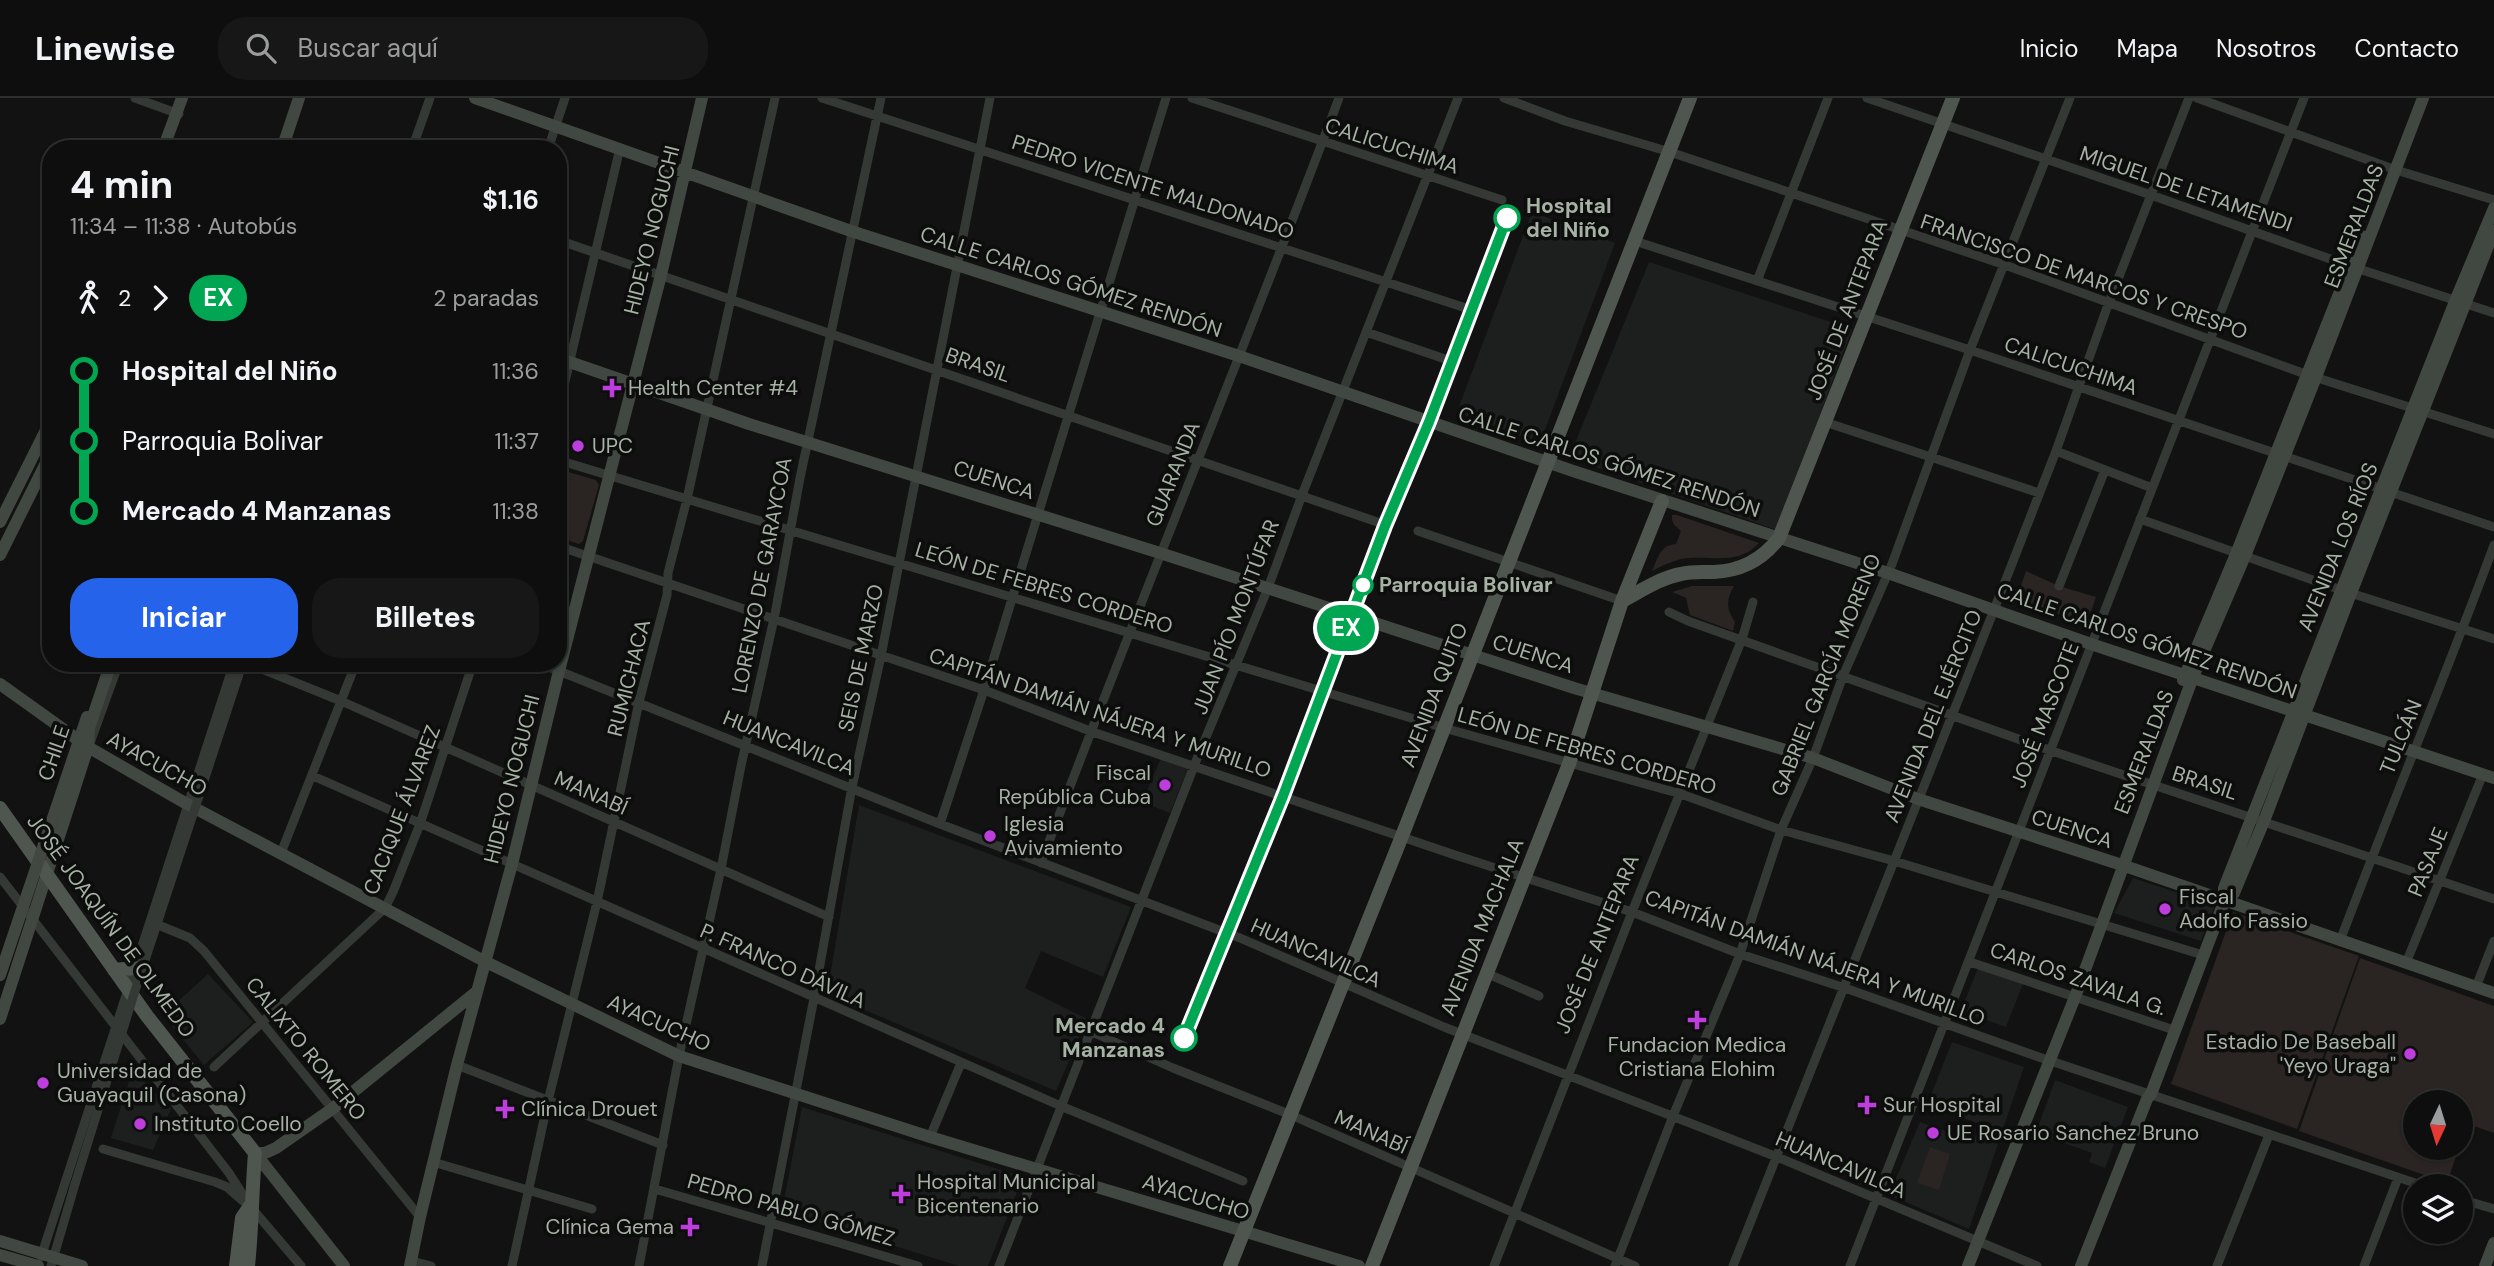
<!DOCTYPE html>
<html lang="es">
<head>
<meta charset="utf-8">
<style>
	:root { --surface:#0d0e0d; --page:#161716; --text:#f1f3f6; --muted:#9a9c9d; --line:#2d2e2e; --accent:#2563eb }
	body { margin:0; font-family:"DM Sans",sans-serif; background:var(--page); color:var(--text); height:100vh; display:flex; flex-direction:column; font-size:26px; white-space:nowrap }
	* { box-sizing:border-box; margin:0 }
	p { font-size:23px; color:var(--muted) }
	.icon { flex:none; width:38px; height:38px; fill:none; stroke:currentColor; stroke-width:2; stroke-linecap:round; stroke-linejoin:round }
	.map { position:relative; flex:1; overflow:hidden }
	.details { position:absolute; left:42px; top:42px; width:525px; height:532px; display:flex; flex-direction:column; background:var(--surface); border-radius:28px; box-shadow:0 2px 5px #0004,0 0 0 2px var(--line) }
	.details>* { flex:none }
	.badge { padding:0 14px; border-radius:23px; font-size:24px; line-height:46px }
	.needle { width:46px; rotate:184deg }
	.fabs { position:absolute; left:2403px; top:992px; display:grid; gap:14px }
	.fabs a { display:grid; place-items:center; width:70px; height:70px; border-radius:50%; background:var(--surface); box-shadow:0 2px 5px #0004,0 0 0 2px var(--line); font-size:35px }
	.map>.badge { position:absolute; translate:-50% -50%; box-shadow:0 0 0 4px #fff }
	.legs { display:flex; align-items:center; gap:10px; height:77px; padding:0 28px; font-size:23px }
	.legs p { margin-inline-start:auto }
	.overview { display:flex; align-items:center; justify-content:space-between; height:119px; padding:0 28px }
	h1 { font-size:38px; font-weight:700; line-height:52px }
	.action { display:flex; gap:14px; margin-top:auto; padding:14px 28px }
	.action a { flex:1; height:80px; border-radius:28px; background:var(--accent); color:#fff; font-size:28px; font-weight:700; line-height:80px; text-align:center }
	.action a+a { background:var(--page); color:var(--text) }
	ul { padding:0 28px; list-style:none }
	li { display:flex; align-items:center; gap:24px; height:70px; font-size:26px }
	li i { display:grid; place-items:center; width:10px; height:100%; margin:0 9px; background:currentColor }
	li i::after { content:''; width:18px; height:18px; margin:-9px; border:5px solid; border-radius:50%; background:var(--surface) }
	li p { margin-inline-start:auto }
	li:first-child i { background:linear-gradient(#0000 50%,currentColor 0) }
	li:last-child i { background:linear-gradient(currentColor 50%,#0000 0) }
	header { display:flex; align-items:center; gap:42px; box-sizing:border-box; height:98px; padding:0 35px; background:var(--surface); border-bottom:2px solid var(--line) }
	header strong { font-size:33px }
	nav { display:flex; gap:38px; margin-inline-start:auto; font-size:24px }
	.search { width:490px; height:63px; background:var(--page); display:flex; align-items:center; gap:18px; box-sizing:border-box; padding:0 24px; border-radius:28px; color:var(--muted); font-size:26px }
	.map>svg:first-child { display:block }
</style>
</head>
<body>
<header>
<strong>Linewise</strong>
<div class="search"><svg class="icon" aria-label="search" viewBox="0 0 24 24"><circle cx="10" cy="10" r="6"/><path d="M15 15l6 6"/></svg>Buscar aquí</div>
<nav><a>Inicio</a><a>Mapa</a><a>Nosotros</a><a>Contacto</a></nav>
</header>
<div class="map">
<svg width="2494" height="1168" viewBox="0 0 2494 1168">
	<rect width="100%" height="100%" fill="#111211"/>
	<path fill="#1d1f1e" d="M1532,114L1615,145L1540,345L1457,314Z
		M1649,164L1852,231L1777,432L1569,360Z
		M1161,660L1188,670L1170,715L1142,704Z
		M859,707L1131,809L1103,879L1041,853L1025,890L1087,921L1056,993L827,896Z
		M2133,780L2215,807L2201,843L2114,815Z
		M1978,870L2023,886L2006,929L1961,913Z
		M208,876L253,924L204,967L163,917Z
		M1952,944L2024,969L1969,1131L1889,1097L1920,1024L1974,1043L1980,1026L1927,1007Z
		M133,971L171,1011L153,1052L111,1040Z
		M2055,982L2128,1009L2105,1070L2089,1064L2092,1055L2036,1035Z
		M802,1009L1023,1079L988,1168H959L782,1113Z"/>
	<path fill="#2a2422" d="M558,371L596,382L599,387L583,443L579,446L558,439Z
		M1672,417H1677L1759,445C1738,467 1716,458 1689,460C1676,461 1664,467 1652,473C1658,460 1660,447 1676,446L1681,433C1676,428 1671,426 1672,417Z
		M2026,473L2059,488L2096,499L2087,525L2016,503Z
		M1692,488H1734C1726,502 1726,510 1735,524L1733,533L1690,517L1686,500L1672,494Z
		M2233,814L2359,858L2297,1031L2171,986Z
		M2360,860L2494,908V1035L2468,1026L2461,1047L2460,1004H2415V1050H2459L2447,1085L2299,1033Z
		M1930,1049L1950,1056L1939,1092L1917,1085Z"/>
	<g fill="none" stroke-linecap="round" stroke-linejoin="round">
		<path stroke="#353935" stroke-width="9" d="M135,0L179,16
			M822,0L1472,212
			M1192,0L1502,102
			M1504,0L1565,23L1670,54L2005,167L2308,277L2494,336
			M1867,0L2151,97L2350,168L2494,215
			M2197,0L2396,72L2494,102
			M412,51L430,0
			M548,51L565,0
			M558,142L1386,427
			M1635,143L1970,252L2494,429
			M1757,183L1828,0
			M1366,234L1451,263
			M558,313L620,50
			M1825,324L2039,395
			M2056,353L2152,390
			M558,362L1444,630L1681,696L1781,732L1894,763L2203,857
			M2140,421L2341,492L2494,541
			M1418,433L1622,503
			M558,448L984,592L1090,633L1455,757L1632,814L1740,856L1845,890L2033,957L2424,1088
			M2059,488L2105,372
			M1669,514L1688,523L2049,652L2494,801
			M539,565L940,726L1240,840L1444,929L1777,1059L2037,1168
			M262,571L341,603L829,819
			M90,645L119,565
			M313,678L1063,1009L1243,1083
			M940,726L984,592L1166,0
			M281,755L356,565
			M1041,765C1137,508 1243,256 1339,0
			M0,779L229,1075L250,1108L301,1168
			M151,824L190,840L204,853L420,1119
			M2340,843C2390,710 2445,580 2494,447
			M1970,864L2174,932
			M2406,865L2483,676
			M1486,875L1539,898
			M2476,889L2494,843
			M1092,934L1173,970L1291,1017L1635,1168
			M457,967L663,1047
			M214,969L385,810L393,794L420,726L473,565
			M930,1039L961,965
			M103,1051L215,1084L227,1089L243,1103
			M433,1064L592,1111
			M655,1091L918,1168
			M2460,1101L2494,1111
			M41,1159L234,565
			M412,1163L431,1168
			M51,1168L75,1086
			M512,1168L548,1003L597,804L639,604L667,497L668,475L687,401L775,0
			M639,1168L679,958L721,771L741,668L775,516L800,380L881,0
			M762,1168L814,900L852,689L881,558L990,0
			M999,1168L1194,668L1268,490L1302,397L1458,0
			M1494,1168L1632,814L1742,541L1753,504
			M1615,1168L1673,1018L1739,859L1781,732L1813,660L1843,578L1892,466L1970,252L2070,0
			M1733,1168L1994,512L2056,353L2109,204L2189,0
			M1850,1168L2304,0
			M2217,1168L2269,1037
			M2364,1168L2398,1080"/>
		<path stroke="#414741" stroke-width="12" d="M475,0L851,133L1239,258L1573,373L1888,475L2091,546L2494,680
			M163,51L182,0
			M282,51L299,0
			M558,260L749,326L1160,455L1574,590L1813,660L1918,701L2122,767L2494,895
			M0,424L51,322
			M0,457L51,355
			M2183,582L2236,456L2362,138
			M0,586L88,649L187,706L486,864L679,958L930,1039L1359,1168
			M2224,804L2234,795L2264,723L2351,495L2494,133
			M0,921L88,649L89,630L111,565
			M255,1055H265L276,1050L332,1011L475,895
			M255,1055L344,1168
			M0,1143L82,1168
			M0,1157L38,1168
			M410,1168L420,1119L457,967L512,766L559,573L661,177L702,0
			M1968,1168L2075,899L2193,579L2245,458L2316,279L2423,0
			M2081,1168L2147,1001L2151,996L2224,804V790L2456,201L2494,110
			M2485,1168L2494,1145"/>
		<path stroke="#4f564f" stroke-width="14" d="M1622,503C1641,493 1660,480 1681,476C1692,473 1703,474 1714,474C1741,473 1763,461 1779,440L1953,0
			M0,710L147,918L255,1055C252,1093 252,1130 248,1168
			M114,872L135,870
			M236,1168L242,1120L250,1108
			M1230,1168L1402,738L1690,0
			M1372,1168L1569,666L1622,503L1662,403"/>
		<path stroke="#353935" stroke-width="9" d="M75,1086L133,899L241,570"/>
		<path stroke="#414741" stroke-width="12" d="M0,877L87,619"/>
	</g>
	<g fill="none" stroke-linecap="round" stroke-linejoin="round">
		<g stroke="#fff" stroke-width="16">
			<path id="line-1" d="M1184,940L1283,698L1385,428L1429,324L1507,120"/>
		</g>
		<use href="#line-1" stroke="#00a651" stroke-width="10"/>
	</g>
	<g fill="#fff" stroke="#00a651" stroke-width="3.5">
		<circle cx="1507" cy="120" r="12"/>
		<circle cx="1363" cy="487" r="9"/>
		<circle cx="1184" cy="940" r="12"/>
	</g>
	<g fill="#bd3edd" stroke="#0c0d0c" stroke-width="2.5">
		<path d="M608.5 279.5h7v7h7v7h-7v7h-7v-7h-7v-7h7z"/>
		<circle cx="578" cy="348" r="7"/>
		<circle cx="1165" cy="687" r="7"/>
		<circle cx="990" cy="738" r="7"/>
		<circle cx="2165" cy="811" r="7"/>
		<path d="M1693.5 911.5h7v7h7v7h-7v7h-7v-7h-7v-7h7z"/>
		<circle cx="2410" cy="956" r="7"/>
		<circle cx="43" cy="985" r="7"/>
		<path d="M1863.5 996.5h7v7h7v7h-7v7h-7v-7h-7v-7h7z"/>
		<path d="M501.5 1000.5h7v7h7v7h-7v7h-7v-7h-7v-7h7z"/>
		<circle cx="140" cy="1026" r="7"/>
		<circle cx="1933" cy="1035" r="7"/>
		<path d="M897.5 1085.5h7v7h7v7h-7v7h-7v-7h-7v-7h7z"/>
		<path d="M686.5 1118.5h7v7h7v7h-7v7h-7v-7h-7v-7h7z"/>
	</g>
	<g text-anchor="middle" stroke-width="7" stroke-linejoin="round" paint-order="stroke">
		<g font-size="21" fill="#a6b2a4" stroke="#0c0d0c">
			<text transform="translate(1392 48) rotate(18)" y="7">CALICUCHIMA</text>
			<text transform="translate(1153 89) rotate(18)" y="7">PEDRO VICENTE MALDONADO</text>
			<text transform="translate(2186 91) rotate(19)" y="7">MIGUEL DE LETAMENDI</text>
			<text transform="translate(2354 128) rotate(-69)" y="7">ESMERALDAS</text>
			<text transform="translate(652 132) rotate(-76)" y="7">HIDEYO NOGUCHI</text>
			<text transform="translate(2084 179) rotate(19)" y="7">FRANCISCO DE MARCOS Y CRESPO</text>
			<text transform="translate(1071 184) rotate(18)" y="7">CALLE CARLOS GÓMEZ RENDÓN</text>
			<text transform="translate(1847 212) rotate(-69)" y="7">JOSÉ DE ANTEPARA</text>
			<text transform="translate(978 267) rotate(19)" y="7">BRASIL</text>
			<text transform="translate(2071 268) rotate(19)" y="7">CALICUCHIMA</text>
			<text transform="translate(1609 364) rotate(18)" y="7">CALLE CARLOS GÓMEZ RENDÓN</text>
			<text transform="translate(1173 376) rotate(-68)" y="7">GUARANDA</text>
			<text transform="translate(994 382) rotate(18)" y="7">CUENCA</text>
			<text transform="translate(2338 449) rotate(-68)" y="7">AVENIDA LOS RÍOS</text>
			<text transform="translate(762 477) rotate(-79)" y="7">LORENZO DE GARAYCOA</text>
			<text transform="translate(1044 490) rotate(17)" y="7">LEÓN DE FEBRES CORDERO</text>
			<text transform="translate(1236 519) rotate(-69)" y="7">JUAN PÍO MONTÚFAR</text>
			<text transform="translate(2147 543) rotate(19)" y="7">CALLE CARLOS GÓMEZ RENDÓN</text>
			<text transform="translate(1533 556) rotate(18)" y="7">CUENCA</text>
			<text transform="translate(861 560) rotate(-78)" y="7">SEIS DE MARZO</text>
			<text transform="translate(1826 577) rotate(-68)" y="7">GABRIEL GARCÍA MORENO</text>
			<text transform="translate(629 580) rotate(-76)" y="7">RUMICHACA</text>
			<text transform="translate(1434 597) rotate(-69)" y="7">AVENIDA QUITO</text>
			<text transform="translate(1100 615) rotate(19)" y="7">CAPITÁN DAMIÁN NÁJERA Y MURILLO</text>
			<text transform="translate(2045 617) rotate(-69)" y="7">JOSÉ MASCOTE</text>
			<text transform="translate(1933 618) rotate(-68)" y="7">AVENIDA DEL EJÉRCITO</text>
			<text transform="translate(2401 639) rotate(-68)" y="7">TULCÁN</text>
			<text transform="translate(789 645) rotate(22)" y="7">HUANCAVILCA</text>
			<text transform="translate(1587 653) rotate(16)" y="7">LEÓN DE FEBRES CORDERO</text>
			<text transform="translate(2144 654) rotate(-69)" y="7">ESMERALDAS</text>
			<text transform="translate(54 655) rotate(-71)" y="7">CHILE</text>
			<text transform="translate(157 666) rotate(29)" y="7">AYACUCHO</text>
			<text transform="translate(512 681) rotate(-76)" y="7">HIDEYO NOGUCHI</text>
			<text transform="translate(2205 685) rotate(18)" y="7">BRASIL</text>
			<text transform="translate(591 695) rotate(24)" y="7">MANABÍ</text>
			<text transform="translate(402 712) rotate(-69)" y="7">CACIQUE ÁLVAREZ</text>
			<text transform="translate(2072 731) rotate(18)" y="7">CUENCA</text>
			<text transform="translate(2428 764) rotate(-68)" y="7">PASAJE</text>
			<text transform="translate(111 828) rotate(54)" y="7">JOSÉ JOAQUÍN DE OLMEDO</text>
			<text transform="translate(1482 829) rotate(-68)" y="7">AVENIDA MACHALA</text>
			<text transform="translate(1597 846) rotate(-68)" y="7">JOSÉ DE ANTEPARA</text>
			<text transform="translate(1316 855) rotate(24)" y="7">HUANCAVILCA</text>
			<text transform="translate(1815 860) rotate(20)" y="7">CAPITÁN DAMIÁN NÁJERA Y MURILLO</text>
			<text transform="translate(783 868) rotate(24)" y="7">P. FRANCO DÁVILA</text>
			<text transform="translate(2078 881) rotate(19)" y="7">CARLOS ZAVALA G.</text>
			<text transform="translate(659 925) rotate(24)" y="7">AYACUCHO</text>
			<text transform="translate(306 951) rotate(51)" y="7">CALIXTO ROMERO</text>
			<text transform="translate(1371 1034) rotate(24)" y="7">MANABÍ</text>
			<text transform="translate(1841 1067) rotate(23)" y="7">HUANCAVILCA</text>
			<text transform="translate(1196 1099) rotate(17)" y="7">AYACUCHO</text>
			<text transform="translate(791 1112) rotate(16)" y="7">PEDRO PABLO GÓMEZ</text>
		</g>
		<g font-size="21" font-weight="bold" fill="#a6b2a4" stroke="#0c0d0c" text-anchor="start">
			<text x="1526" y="115">Hospital<tspan x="1526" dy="24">del Niño</tspan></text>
			<text x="1379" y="494">Parroquia Bolivar</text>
			<text x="1165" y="935" text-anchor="end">Mercado 4<tspan x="1165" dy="24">Manzanas</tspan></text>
		</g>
		<g font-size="21" fill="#a6b2a4" stroke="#0c0d0c" text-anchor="start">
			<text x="628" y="297">Health Center #4</text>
			<text x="592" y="355">UPC</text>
			<text x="1151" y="682" text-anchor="end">Fiscal<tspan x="1151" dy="24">República Cuba</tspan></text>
			<text x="1004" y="733">Iglesia<tspan x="1004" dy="24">Avivamiento</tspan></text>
			<text x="2179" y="806">Fiscal<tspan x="2179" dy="24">Adolfo Fassio</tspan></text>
			<text x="2396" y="951" text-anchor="end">Estadio De Baseball<tspan x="2396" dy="24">'Yeyo Uraga"</tspan></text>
			<text x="1697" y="954" text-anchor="middle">Fundacion Medica<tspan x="1697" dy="24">Cristiana Elohim</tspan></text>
			<text x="57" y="980">Universidad de<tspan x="57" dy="24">Guayaquil (Casona)</tspan></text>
			<text x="1883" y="1014">Sur Hospital</text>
			<text x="521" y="1018">Clínica Drouet</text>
			<text x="154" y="1033">Instituto Coello</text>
			<text x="1947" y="1042">UE Rosario Sanchez Bruno</text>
			<text x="917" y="1091">Hospital Municipal<tspan x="917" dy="24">Bicentenario</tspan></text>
			<text x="674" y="1136" text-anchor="end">Clínica Gema</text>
		</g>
	</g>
</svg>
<div class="fabs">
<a><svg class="needle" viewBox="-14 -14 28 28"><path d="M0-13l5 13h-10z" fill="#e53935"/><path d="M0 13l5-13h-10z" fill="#9a9c9d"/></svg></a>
<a><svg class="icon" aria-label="layers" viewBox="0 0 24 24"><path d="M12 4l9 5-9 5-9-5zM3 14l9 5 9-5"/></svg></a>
</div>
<b class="badge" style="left:1346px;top:530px;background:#00a651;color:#fff">EX</b>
<section class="details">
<div class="overview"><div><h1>4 min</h1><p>11:34 – 11:38 · Autobús</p></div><b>$1.16</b></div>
<div class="legs"><svg class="icon" aria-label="walk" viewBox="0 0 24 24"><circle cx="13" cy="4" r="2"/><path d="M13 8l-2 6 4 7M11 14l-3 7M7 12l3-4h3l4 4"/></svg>2<svg class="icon" aria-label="forward" viewBox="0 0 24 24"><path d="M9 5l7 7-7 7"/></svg><b class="badge" style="background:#00a651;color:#fff">EX</b><p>2 paradas</p></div>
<ul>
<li><i style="color:#00a651"></i><b>Hospital del Niño</b><p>11:36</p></li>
<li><i style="color:#00a651"></i><span>Parroquia Bolivar</span><p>11:37</p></li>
<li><i style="color:#00a651"></i><b>Mercado 4 Manzanas</b><p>11:38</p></li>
</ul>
<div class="action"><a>Iniciar</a><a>Billetes</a></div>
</section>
</div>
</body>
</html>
